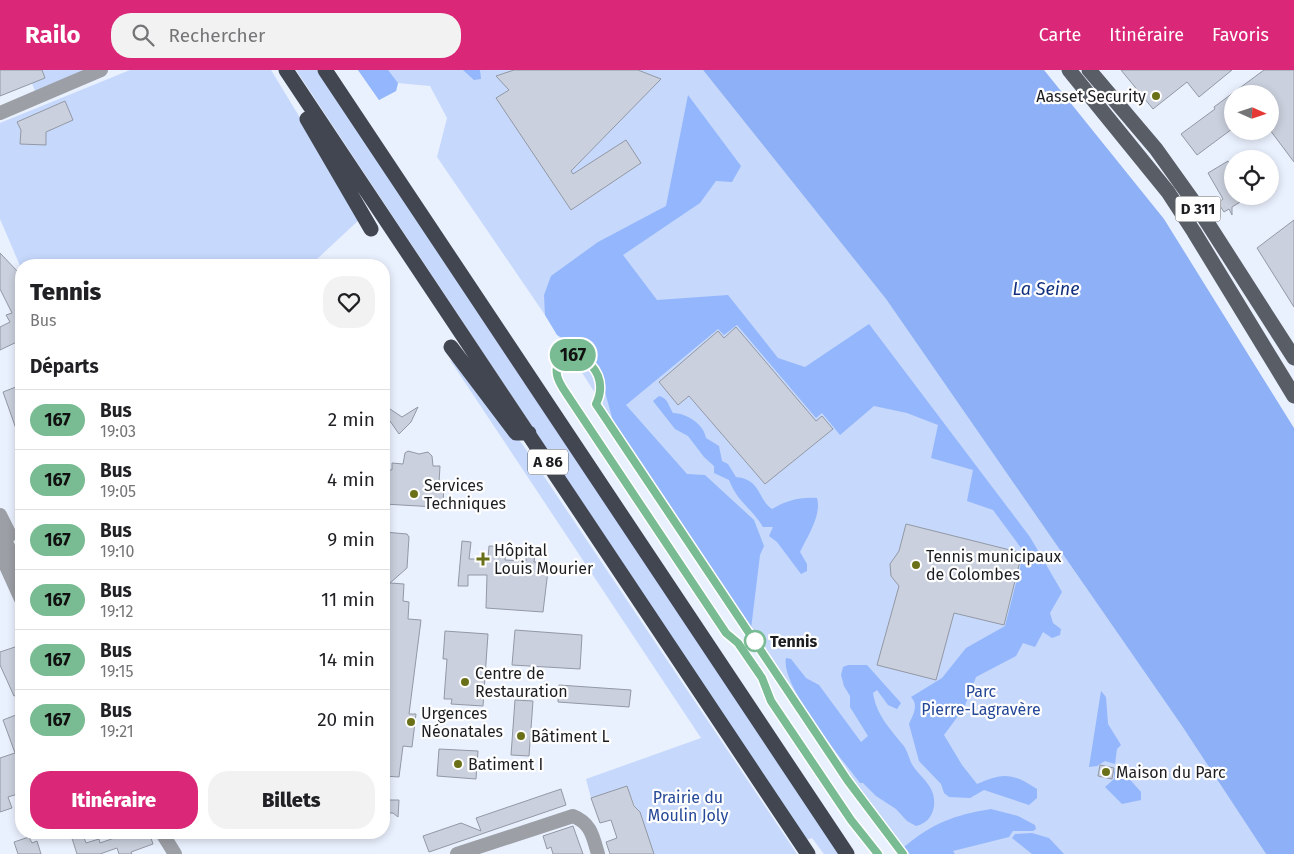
<!DOCTYPE html>
<html lang="fr">
<head>
<meta charset="utf-8">
<style>
	:root { --surface:#fff; --page:#f2f2f2; --text:#202124; --muted:#757577; --line:#e0e0e0; --accent:#db2777 }
	body { margin:0; font-family:"Fira Sans",sans-serif; background:var(--page); color:var(--text); height:100vh; display:flex; flex-direction:column; font-size:19px; white-space:nowrap }
	* { box-sizing:border-box; margin:0 }
	p { font-size:16px; color:var(--muted) }
	.icon { flex:none; width:28px; height:28px; fill:none; stroke:currentColor; stroke-width:2; stroke-linecap:round; stroke-linejoin:round }
	.map { position:relative; flex:1; overflow:hidden }
	.side { position:absolute; left:15px; top:189px; width:375px; height:580px; display:flex; flex-direction:column; background:var(--surface); border-radius:20px; box-shadow:0 2px 8px #0003 }
	.side>* { flex:none }
	.badge { padding:0 10px; border-radius:16px; font-size:18px; line-height:32px }
	.needle { width:32px; rotate:93deg }
	.fabs { position:absolute; left:1224px; top:15px; display:grid; gap:10px }
	.fabs a { display:grid; place-items:center; width:55px; height:55px; border-radius:50%; background:var(--surface); box-shadow:0 2px 8px #0003; font-size:25px }
	.map>.badge { position:absolute; translate:-50% -50%; box-shadow:0 0 0 2px #fff }
	h2 { padding:0 15px; font-size:19px; line-height:45px }
	.round { display:grid; place-items:center; flex:none; width:52px; height:52px; border-radius:20px; background:var(--page) }
	.summary { display:flex; align-items:center; justify-content:space-between; height:85px; padding:0 15px }
	h1 { font-size:24px; font-weight:800; line-height:38px }
	.cta { display:flex; gap:10px; margin-top:auto; padding:10px 15px }
	.cta a { flex:1; height:58px; border-radius:20px; background:var(--accent); color:#fff; font-size:20px; font-weight:800; line-height:58px; text-align:center }
	.cta a+a { background:var(--page); color:var(--text) }
	ul { padding:0; list-style:none }
	li { display:flex; align-items:center; gap:15px; height:60px; padding:0 15px; border-top:1px solid var(--line) }
	li div { flex:1 }
	li b { display:block; font-size:19px }
	li em { font-style:normal }
	li .badge { min-width:55px; font-weight:700; text-align:center }
	header { display:flex; align-items:center; gap:30px; box-sizing:border-box; height:70px; padding:0 25px; background:var(--accent); color:#fff }
	header strong { font-size:24px }
	nav { display:flex; gap:28px; margin-inline-start:auto; font-size:18px }
	.search { width:350px; height:45px; background:var(--page); display:flex; align-items:center; gap:12px; box-sizing:border-box; padding:0 18px; border-radius:20px; color:var(--muted); font-size:19px }
	.map>svg:first-child { display:block }
</style>
</head>
<body>
<header>
<strong>Railo</strong>
<div class="search"><svg class="icon" aria-label="search" viewBox="0 0 24 24"><circle cx="10" cy="10" r="6"/><path d="M15 15l6 6"/></svg>Rechercher</div>
<nav><a>Carte</a><a>Itinéraire</a><a>Favoris</a></nav>
</header>
<div class="map">
<svg width="1294" height="784" viewBox="0 0 1294 784">
	<rect width="100%" height="100%" fill="#eaf1fe"/>
	<path fill="#c6d8fc" d="M27,0H95L36,24Z
		M130,0H271L361,148L316,190L318,195H21V198L0,149V53Z
		M296,0H317L840,784H824L812,768L806,770Z
		M358,0H703L886,229L1182,656L1266,784H908L871,738L613,351L545,245L437,87L447,48L430,16L398,13L396,21L379,30Z
		M450,290L463,296L523,375L797,784H654L627,716L591,728L586,709L701,668Z"/>
	<path fill="#93b6fc" d="M358,0H388L398,13L396,21L379,30Z
		M463,0H480L481,9L474,10Z
		M688,25L741,96L732,112L716,111L700,133L623,185L657,230L728,225L778,288L805,297L869,254L1030,467L1062,522L1050,543L1053,553L1061,559L1060,565L1052,568L1043,562L1035,577L1023,573L1016,586L976,607L964,638L944,665L962,695L977,714C1004,702 1012,703 1037,719V728L1029,735L984,720L970,728L949,727L944,723L941,714L919,691L909,654C913,645 919,635 911,627L942,608L966,578L1005,556L1024,482L993,440L967,431L973,400L931,388L938,355L907,343L874,336L840,365L822,343L816,348L737,255L724,265L718,259L626,335L687,404L705,405L754,450L764,476L760,485L751,559L613,351L602,311L583,279L557,265L545,245L544,225L551,206L598,172L666,136Z
		M659,326C668,328 668,335 673,343C686,343 704,354 706,368L719,376L722,391L728,394L736,407C761,409 758,430 772,439C788,430 799,427 817,428C822,445 807,467 800,482L807,494V501L801,504L777,472L769,466L773,457H763C751,437 738,433 729,410L714,403V396L704,387L688,366L675,359L653,331Z
		M786,588L791,589L806,608L819,615L861,672L868,666L850,637V626L844,616L841,605L843,597L848,595H867L901,633L897,639L888,635L877,620L873,623C876,644 890,659 903,675C908,681 909,690 913,696C919,705 930,713 933,724C937,738 931,753 916,756L907,751L896,739L876,726L863,713H860C842,689 780,615 786,588Z
		M1101,621L1106,627L1108,654L1121,675L1117,679L1115,694L1105,691L1097,696L1089,697Z
		M1117,695L1141,722V730L1122,734L1105,717L1114,709V702Z
		M991,739L1018,746L1035,755L1036,759L1033,761H1013L1009,767L953,781L955,784H910L904,777C933,753 954,745 991,739Z
		M1032,763L1049,768L1064,784H1032L1012,768L1015,764Z"/>
	<path fill="#8eb0f6" d="M703,0H1044L1164,149L1294,358V784H1266L1182,656L886,229Z"/>
	<path fill="#cad0dd" stroke="#9298a4" d="M0,0H42L45,8L0,26Z
		M514,0H638L661,9L571,101L573,104L626,70L641,93L571,140L496,28L509,20L496,6Z
		M1121,0H1232L1199,27L1187,12L1153,39Z
		M1264,0H1294V92L1270,60V24H1232V59L1197,85L1181,64L1215,39L1214,37Z
		M65,31L73,50L46,62V75L20,74L21,60L17,52Z
		M1228,91L1232,98V126H1250L1232,137V145L1229,139L1224,142L1218,133L1223,129L1208,103Z
		M1294,150V237L1257,178Z
		M0,183L18,202L21,210V270L0,280V257L10,252L6,245L12,243L0,219Z
		M736,257L816,351L822,346L833,359L765,414L689,326L678,335L659,312L718,261L724,268Z
		M21,315V370H20L3,322Z
		M384,335L402,347L418,337L411,352L399,364L390,351L384,353Z
		M408,381L419,384L428,382L432,386L433,396H440L439,413H444L443,435L436,437L384,434V399L392,400V393L403,394L405,383Z
		M906,454L1022,483L1004,555L954,543L936,610L877,595L899,516L891,506L890,494L899,481Z
		M384,462L407,464L409,467L407,498L390,513L404,514L403,531L409,532L408,549L421,550L409,644H416L412,677L403,676L399,707L384,706Z
		M462,471L471,472L469,489H488L489,476L506,477L505,490L526,491L527,475L535,484L534,492H549L543,542L486,538L487,505H468V516H458Z
		M515,560L582,565L580,599L512,595Z
		M445,561L488,564L483,636L451,634L452,629H444L447,589H443Z
		M21,575V624L14,626L0,595V582Z
		M559,615L631,620L629,637L558,632Z
		M515,630L533,631L529,686L511,685Z
		M21,643V723L8,727L12,738L0,742V688L15,683L3,650Z
		M439,679L478,681L476,709L437,706Z
		M1100,695L1114,698L1112,709L1098,706Z
		M627,716L634,736L640,742L654,784H610L606,772L617,768L611,750L600,753L591,728Z
		M561,719L566,735L429,782L423,766L461,753L481,761L476,748Z
		M384,730H399L398,747L393,743H384Z
		M573,756L583,784H553L551,777L547,779L543,766Z
		M70,762H82L86,773L99,769L100,773L123,765V762H149L153,774L131,782L132,784H119L117,778L100,784H77Z
		M29,767L32,773L37,771L41,784H18L14,772Z"/>
	<g fill="none" stroke-linecap="round" stroke-linejoin="round">
		<path stroke="#9c9fa5" stroke-width="14" d="M0,43L101,0
			M0,445L10,465
			M0,458L21,506
			M0,483L21,529
			M162,763L175,784
			M457,784L573,746C591,753 593,767 598,784"/>
		<path stroke="#585d66" stroke-width="15" d="M1069,0L1168,122L1194,162L1294,326
			M1089,0L1156,79L1196,135L1294,288"/>
		<path stroke="#414650" stroke-width="15" d="M286,0L808,784
			M325,0L847,784
			M307,49L371,159
			M451,277L516,363H529"/>
	</g>
	<g fill="none" stroke-linecap="round" stroke-linejoin="round">
		<g stroke="#fff" stroke-width="11">
			<path id="line" d="M878,784L851,750L771,631L762,608L738,573L726,563L568,326C564,320 558,312 557,305C551,266 617,291 596,334L848,711L903,784"/>
		</g>
		<use href="#line" stroke="#79bb92" stroke-width="8"/>
	</g>
	<g fill="#6a7017" stroke="#fefefe" stroke-width="2">
		<circle cx="1156" cy="26" r="5"/>
		<circle cx="414" cy="424" r="5"/>
		<path d="M480.5 481.5h5v5h5v5h-5v5h-5v-5h-5v-5h5z"/>
		<circle cx="916" cy="495" r="5"/>
		<circle cx="465" cy="612" r="5"/>
		<circle cx="411" cy="652" r="5"/>
		<circle cx="521" cy="666" r="5"/>
		<circle cx="458" cy="694" r="5"/>
		<circle cx="1106" cy="702" r="5"/>
	</g>
	<circle fill="#fff" stroke="#79bb92" stroke-width="2.5" cx="755" cy="571" r="10"/>
	<g text-anchor="middle" stroke-width="4.5" stroke-linejoin="round" paint-order="stroke">
		<g fill="#fefefe" stroke="#5f6063" stroke-width="1">
			<rect x="1175.5" y="126.5" width="45" height="25" rx="4"/>
			<rect x="528" y="379.5" width="40" height="25" rx="4"/>
		</g>
		<g font-size="15" font-weight="bold" fill="#1b1d21">
			<text x="1198" y="144">D 311</text>
			<text x="548" y="397">A 86</text>
		</g>
		<g font-size="16" fill="#1b1d21" stroke="#fefefe" text-anchor="start">
			<text x="1146" y="32" text-anchor="end">Aasset Security</text>
			<text x="424" y="421">Services<tspan x="424" dy="18">Techniques</tspan></text>
			<text x="494" y="486">Hôpital<tspan x="494" dy="18">Louis Mourier</tspan></text>
			<text x="926" y="492">Tennis municipaux<tspan x="926" dy="18">de Colombes</tspan></text>
			<text x="475" y="609">Centre de<tspan x="475" dy="18">Restauration</tspan></text>
			<text x="421" y="649">Urgences<tspan x="421" dy="18">Néonatales</tspan></text>
			<text x="531" y="672">Bâtiment L</text>
			<text x="468" y="700">Batiment I</text>
			<text x="1116" y="708">Maison du Parc</text>
		</g>
		<g font-size="16" font-weight="bold" fill="#1b1d21" stroke="#fefefe" text-anchor="start">
			<text x="770" y="577">Tennis</text>
		</g>
		<g font-size="16" fill="#254898" stroke="#fefefe">
			<text x="981" y="627">Parc<tspan x="981" dy="18">Pierre-Lagravère</tspan></text>
			<text x="688" y="733">Prairie du<tspan x="688" dy="18">Moulin Joly</tspan></text>
		</g>
		<g font-size="18" font-style="italic" fill="#10307f" stroke="#fefefe">
			<text x="1046" y="225">La Seine</text>
		</g>
	</g>
</svg>
<div class="fabs">
<a><svg class="needle" viewBox="-14 -14 28 28"><path d="M0-13l5 13h-10z" fill="#e53935"/><path d="M0 13l5-13h-10z" fill="#757577"/></svg></a>
<a><svg class="icon" aria-label="locate" viewBox="0 0 24 24"><circle cx="12" cy="12" r="6"/><path d="M12 2v4M12 18v4M2 12h4M18 12h4"/></svg></a>
</div>
<b class="badge" style="left:573px;top:285px;background:#79bb92;color:#111">167</b>
<section class="side">
<div class="summary"><div><h1>Tennis</h1><p>Bus</p></div><a class="round"><svg class="icon" aria-label="heart" viewBox="0 0 24 24"><path d="M12 20l-8-8c-3-5 5-10 8-4 3-6 11-1 8 4z"/></svg></a></div>
<h2>Départs</h2>
<ul>
<li><span class="badge" style="background:#79bb92;color:#111">167</span><div><b>Bus</b><p>19:03</p></div><em>2 min</em></li>
<li><span class="badge" style="background:#79bb92;color:#111">167</span><div><b>Bus</b><p>19:05</p></div><em>4 min</em></li>
<li><span class="badge" style="background:#79bb92;color:#111">167</span><div><b>Bus</b><p>19:10</p></div><em>9 min</em></li>
<li><span class="badge" style="background:#79bb92;color:#111">167</span><div><b>Bus</b><p>19:12</p></div><em>11 min</em></li>
<li><span class="badge" style="background:#79bb92;color:#111">167</span><div><b>Bus</b><p>19:15</p></div><em>14 min</em></li>
<li><span class="badge" style="background:#79bb92;color:#111">167</span><div><b>Bus</b><p>19:21</p></div><em>20 min</em></li>
</ul>
<div class="cta"><a>Itinéraire</a><a>Billets</a></div>
</section>
</div>
</body>
</html>
